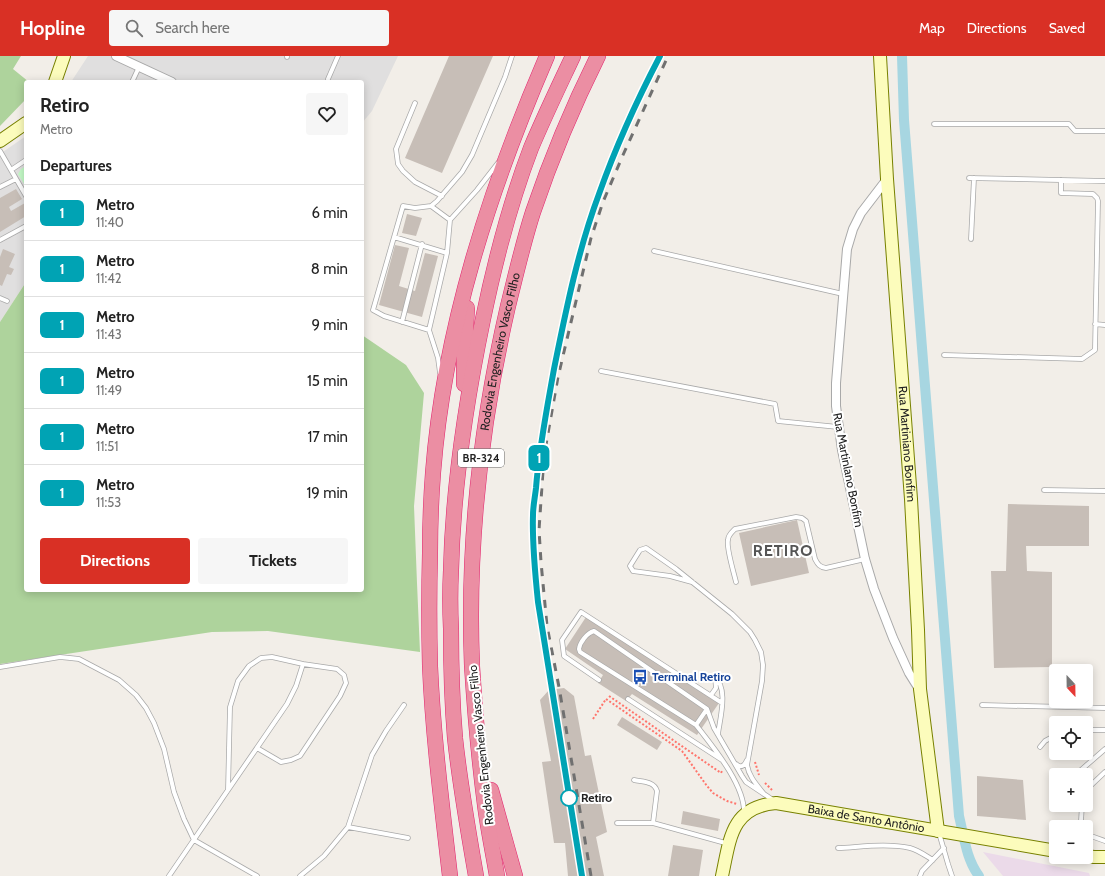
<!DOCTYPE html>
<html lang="en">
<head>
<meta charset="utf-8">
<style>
	:root { --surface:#fff; --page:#f6f6f6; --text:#222; --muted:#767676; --line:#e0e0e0; --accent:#d93025 }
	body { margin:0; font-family:Cabin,sans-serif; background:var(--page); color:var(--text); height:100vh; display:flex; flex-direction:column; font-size:15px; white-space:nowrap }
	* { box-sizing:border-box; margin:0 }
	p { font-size:13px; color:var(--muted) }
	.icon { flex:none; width:22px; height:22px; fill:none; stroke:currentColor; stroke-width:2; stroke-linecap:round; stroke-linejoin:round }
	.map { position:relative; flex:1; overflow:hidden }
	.drawer { position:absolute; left:24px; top:24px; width:340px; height:512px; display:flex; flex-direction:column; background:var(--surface); border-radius:4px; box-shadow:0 2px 10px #0003 }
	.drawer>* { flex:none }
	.badge { padding:0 8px; border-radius:6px; font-size:14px; line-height:26px }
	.needle { width:26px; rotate:158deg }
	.fabs { position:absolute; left:1049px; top:608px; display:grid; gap:8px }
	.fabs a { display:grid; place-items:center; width:44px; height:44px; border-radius:4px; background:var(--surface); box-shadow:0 2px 10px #0003; font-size:20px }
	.map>.badge { position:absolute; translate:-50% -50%; box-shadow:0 0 0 2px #fff }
	h2 { padding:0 16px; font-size:15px; line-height:36px }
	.round { display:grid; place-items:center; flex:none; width:42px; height:42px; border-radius:4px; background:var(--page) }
	.summary { display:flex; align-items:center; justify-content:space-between; height:68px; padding:0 16px }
	h1 { font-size:19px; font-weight:700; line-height:30px }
	.cta { display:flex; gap:8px; margin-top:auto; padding:8px 16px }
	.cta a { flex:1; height:46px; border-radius:4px; background:var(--accent); color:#fff; font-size:16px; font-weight:700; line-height:46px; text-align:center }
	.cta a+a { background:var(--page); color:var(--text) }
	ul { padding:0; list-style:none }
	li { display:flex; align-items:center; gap:12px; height:56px; padding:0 16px; border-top:1px solid var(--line) }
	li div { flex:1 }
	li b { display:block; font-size:15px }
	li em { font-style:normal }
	li .badge { min-width:44px; font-weight:700; text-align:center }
	header { display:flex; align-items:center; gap:24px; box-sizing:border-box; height:56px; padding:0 20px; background:var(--accent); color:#fff }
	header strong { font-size:19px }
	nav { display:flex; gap:22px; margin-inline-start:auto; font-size:14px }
	.search { width:280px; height:36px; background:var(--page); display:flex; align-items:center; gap:10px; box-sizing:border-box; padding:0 14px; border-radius:4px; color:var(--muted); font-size:15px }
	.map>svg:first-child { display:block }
</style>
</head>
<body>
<header>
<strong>Hopline</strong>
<div class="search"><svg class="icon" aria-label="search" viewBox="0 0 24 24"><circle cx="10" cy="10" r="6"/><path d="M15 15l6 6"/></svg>Search here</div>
<nav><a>Map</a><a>Directions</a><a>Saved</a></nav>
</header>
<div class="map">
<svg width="1105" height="820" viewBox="0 0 1105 820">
	<rect width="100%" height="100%" fill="#f2eee8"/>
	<path fill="#e0dfdf" d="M88,0H398L372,55L362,67V26H71Z
		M26,80V226L0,266V98Z"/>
	<path fill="#ebdae9" d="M983,796L1089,817L1090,820H1003Z"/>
	<path fill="#aed39c" d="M0,0H21L13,13L29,26H26V43L0,70Z
		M26,226V534H362V279L406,309L424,337L414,450L417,527L420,596L268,575L212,576L0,608V266Z"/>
	<path fill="#c5fcc8" d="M26,110V131L18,118L21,113Z"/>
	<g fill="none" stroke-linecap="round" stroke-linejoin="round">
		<path stroke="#a7d6e1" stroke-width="10" d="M902,0L904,64L959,760C964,780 966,803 979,820"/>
	</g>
	<path fill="#c7beb7" d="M449,0H493L442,117L405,102Z
		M16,133L22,143L9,151L11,155L25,147L26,149V160L0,176V142Z
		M407,158L422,162L416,180L402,177Z
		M395,189L409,192L399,230L415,235L425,197L438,200L422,261L379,249Z
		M3,193L15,198L9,211L14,213L11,219L7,218L2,230L0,229V201Z
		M1008,448L1089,450V490H1026L1027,515L1052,516V611L994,612L991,515H1006Z
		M797,464L809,517L751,530L739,477Z
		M586,561L719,647L697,679L632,638L626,645L598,627L603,619L565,593Z
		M564,632L574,640L585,700L591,699L607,776L596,781L604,820H568L565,787H554L542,706L551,705L540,644L549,634Z
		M622,661L662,686L657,694L617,669Z
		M977,720L1023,724L1026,764L977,760Z
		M683,755L720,763L718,775L681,768Z
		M673,789L703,794L699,820H668Z"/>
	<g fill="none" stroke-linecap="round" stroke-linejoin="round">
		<g stroke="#a9a9a9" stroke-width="5.5">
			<path id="lane" d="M287,1V0
				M328,23L338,0
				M132,26L139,11
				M415,47L396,93L398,108L403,115L415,126L442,140
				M934,68H1069L1075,75H1105
				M0,95L26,140
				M11,114L26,104
				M969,122L1105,125
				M0,131L16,123
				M431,150L450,164
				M394,181L447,197
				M971,183L974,122
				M0,184L26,170
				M654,195L843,238
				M0,242L7,245
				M402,266L422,188
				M1095,268L1105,269
				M429,274L384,260L373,254L403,150L415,152L431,150L437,145L462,116L472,99L505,21L512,0
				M944,299L1082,303L1095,294L1098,145L1097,142L1093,138L1061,137V124
				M601,315L775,348L778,365L838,371
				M440,317L438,302L429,274L447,197L450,164L477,134L498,107
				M1044,434L1105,435
				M692,526L670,520L633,515L630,510L640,494L646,492L676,513L732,558L750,576L755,584L761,596L763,609L762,625L747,709C749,721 757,729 764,738
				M736,526C734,517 726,492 728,484C728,479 732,476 735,473L796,461L802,462L806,465L815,503C818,509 820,511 826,512L865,503
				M594,575L707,653L696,669L580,596L579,593C580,586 587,577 594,575Z
				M0,611L60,601L70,602L79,603L119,624L136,639L146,652L154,667L164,693L174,736L184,763L194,784L257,820
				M714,620C729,632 720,662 718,678
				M599,624L564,600L562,584L581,556L722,647
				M711,639L716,632L715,621
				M628,643L722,704
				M982,649L1105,652
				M707,653L714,672L742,720L746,726L773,744
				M696,669C713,691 745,729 744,757
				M1086,674H1105
				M1040,691L1045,685L1056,679
				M736,708C741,713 745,709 747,704
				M1063,719L1072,718L1081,714L1105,693
				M634,724C643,726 654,725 657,735L653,767
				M228,734L230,651L238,625L249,610L261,602L272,601L303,608
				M1086,734L1105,716
				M1082,749L1081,765L1083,771
				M617,767H653L729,788
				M348,771L408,782
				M1077,771L1081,765
				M1086,776L1091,780L1105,785
				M939,777L948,808L952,820
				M838,792C861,791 887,787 910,792C918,794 926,800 933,804
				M169,820L287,648L296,630L303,608L337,613L344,619L346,627L340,640L300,700L291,704L281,706L257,692
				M300,820L324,800L348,771L372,699L386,675L404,649
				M920,820L922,815L944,792"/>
		</g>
		<g stroke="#a9a9a9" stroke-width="10">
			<path id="street" d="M116,0L172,26
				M887,123L861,157L853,173L847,193L836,327V350L842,394L865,503L874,533L893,582L909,617L919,633"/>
		</g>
		<g stroke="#788100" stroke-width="14">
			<g id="secondary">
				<path id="s1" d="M880,0L887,123L911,443L918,574L920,633L938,775"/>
				<path d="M55,26L64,0"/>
				<path d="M0,85L26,67"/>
				<path d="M1086,800L1094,801H1105"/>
				<path id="s2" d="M722,820C730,783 731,751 776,747L1056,795"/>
			</g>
		</g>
		<g stroke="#e3236d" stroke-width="16">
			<g id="highway">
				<path d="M464,328V304L467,252"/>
				<path d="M491,734L515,820"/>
				<path d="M450,820C442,750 433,680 430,610C429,572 429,535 430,497C430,470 431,443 433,417C444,273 490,132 547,0"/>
				<path d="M476,820C468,774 460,729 455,682C452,646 451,609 451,573C450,553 450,533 451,514C453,429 466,345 483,263C495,205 510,147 531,92C544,61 559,30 573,0"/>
				<path id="s3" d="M497,820C493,796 488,773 485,749C479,703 475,657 472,610C467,489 481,367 508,250C516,218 523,187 533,156C551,103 573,50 598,0"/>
			</g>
		</g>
		<path stroke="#ff756c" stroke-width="2" stroke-dasharray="2 2" stroke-linecap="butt" d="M609,640L721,717L722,715
			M606,643L682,695L707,730L713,737L727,745L737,748
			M593,663L606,643
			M755,706L759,719
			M765,727L772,734"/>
		<use href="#lane" stroke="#fff" stroke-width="4"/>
		<use href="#street" stroke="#fff" stroke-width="8"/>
		<use href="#secondary" stroke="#fcfcbc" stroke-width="12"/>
		<use href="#highway" stroke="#eb8ea3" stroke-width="15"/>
		<path stroke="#707070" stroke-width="3" stroke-dasharray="8 8" stroke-linecap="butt" d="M557,300C567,245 580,190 599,138C616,91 637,44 660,0
			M537,422C535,434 534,447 533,459C532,497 536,536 543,573
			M547,597L582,820
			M591,820L559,631L547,570L541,506L539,474L544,400L558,321L591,182L603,146L623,99L668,0"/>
	</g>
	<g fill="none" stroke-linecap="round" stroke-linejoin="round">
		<g stroke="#fff" stroke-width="9">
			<path id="line" d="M582,820L538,546C535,517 532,488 533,459C533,450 535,441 536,432C539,392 547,352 554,313C566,254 578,194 599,138C616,90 637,44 660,0"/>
		</g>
		<use href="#line" stroke="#00a3b4" stroke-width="6"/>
	</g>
	<defs>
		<g id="bus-bare" transform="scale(1.2)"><path d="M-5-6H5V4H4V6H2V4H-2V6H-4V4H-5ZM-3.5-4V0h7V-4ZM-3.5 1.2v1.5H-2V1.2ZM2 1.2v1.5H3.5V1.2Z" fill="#1a4fb4" stroke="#fff" stroke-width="2.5" paint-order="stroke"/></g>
	</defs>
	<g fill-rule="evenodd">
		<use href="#bus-bare" x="640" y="621"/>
	</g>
	<circle fill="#fff" stroke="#00a3b4" stroke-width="2" cx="569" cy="742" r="8"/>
	<g text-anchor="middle" stroke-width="4" stroke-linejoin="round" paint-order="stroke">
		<rect fill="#fff" stroke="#646464" stroke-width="1" x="458" y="393" width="46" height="18" rx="3"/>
		<g font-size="11" font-weight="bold" fill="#222">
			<text x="481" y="406">BR-324</text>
		</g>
		<g font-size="12" fill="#222" stroke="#fff">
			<text dy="4" stroke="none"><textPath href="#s3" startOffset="528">Rodovia Engenheiro Vasco Filho</textPath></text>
			<text dy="4" stroke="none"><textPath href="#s1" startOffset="389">Rua Martiniano Bonfim</textPath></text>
			<text transform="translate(848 414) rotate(79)" y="4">Rua Martinlano Bonfim</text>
			<text transform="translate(481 689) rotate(-96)" y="4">Rodovia Engenheiro Vasco Filho</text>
			<text dy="4" stroke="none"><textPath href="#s2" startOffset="192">Baixa de Santo Antônio</textPath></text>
		</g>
		<g font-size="12" font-weight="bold" fill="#164399" stroke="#fff" text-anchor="start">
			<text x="652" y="625">Terminal Retiro</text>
		</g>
		<g font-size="12" font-weight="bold" fill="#222" stroke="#fff" text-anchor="start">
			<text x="581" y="746">Retiro</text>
		</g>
		<g font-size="16" font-weight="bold" letter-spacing="1" fill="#555" stroke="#fff">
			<text x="783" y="500">RETIRO</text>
		</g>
	</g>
</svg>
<div class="fabs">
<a><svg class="needle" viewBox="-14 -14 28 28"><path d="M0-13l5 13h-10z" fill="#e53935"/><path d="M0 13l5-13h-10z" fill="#767676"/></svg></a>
<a><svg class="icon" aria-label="locate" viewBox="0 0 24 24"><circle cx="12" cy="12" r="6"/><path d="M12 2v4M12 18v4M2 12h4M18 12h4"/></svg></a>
<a>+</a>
<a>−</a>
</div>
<b class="badge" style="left:539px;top:402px;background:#00a3b4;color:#fff">1</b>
<section class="drawer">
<div class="summary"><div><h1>Retiro</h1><p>Metro</p></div><a class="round"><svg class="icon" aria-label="heart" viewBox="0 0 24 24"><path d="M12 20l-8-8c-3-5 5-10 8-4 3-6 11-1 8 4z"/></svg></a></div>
<h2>Departures</h2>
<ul>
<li><span class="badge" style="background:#00a3b4;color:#fff">1</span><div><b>Metro</b><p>11:40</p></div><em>6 min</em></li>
<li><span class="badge" style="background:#00a3b4;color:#fff">1</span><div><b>Metro</b><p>11:42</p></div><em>8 min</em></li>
<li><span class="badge" style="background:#00a3b4;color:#fff">1</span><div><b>Metro</b><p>11:43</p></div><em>9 min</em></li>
<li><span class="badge" style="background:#00a3b4;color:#fff">1</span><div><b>Metro</b><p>11:49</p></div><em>15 min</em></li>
<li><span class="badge" style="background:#00a3b4;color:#fff">1</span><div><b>Metro</b><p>11:51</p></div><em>17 min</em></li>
<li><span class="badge" style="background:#00a3b4;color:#fff">1</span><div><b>Metro</b><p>11:53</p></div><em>19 min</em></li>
</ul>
<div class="cta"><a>Directions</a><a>Tickets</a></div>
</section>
</div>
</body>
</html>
